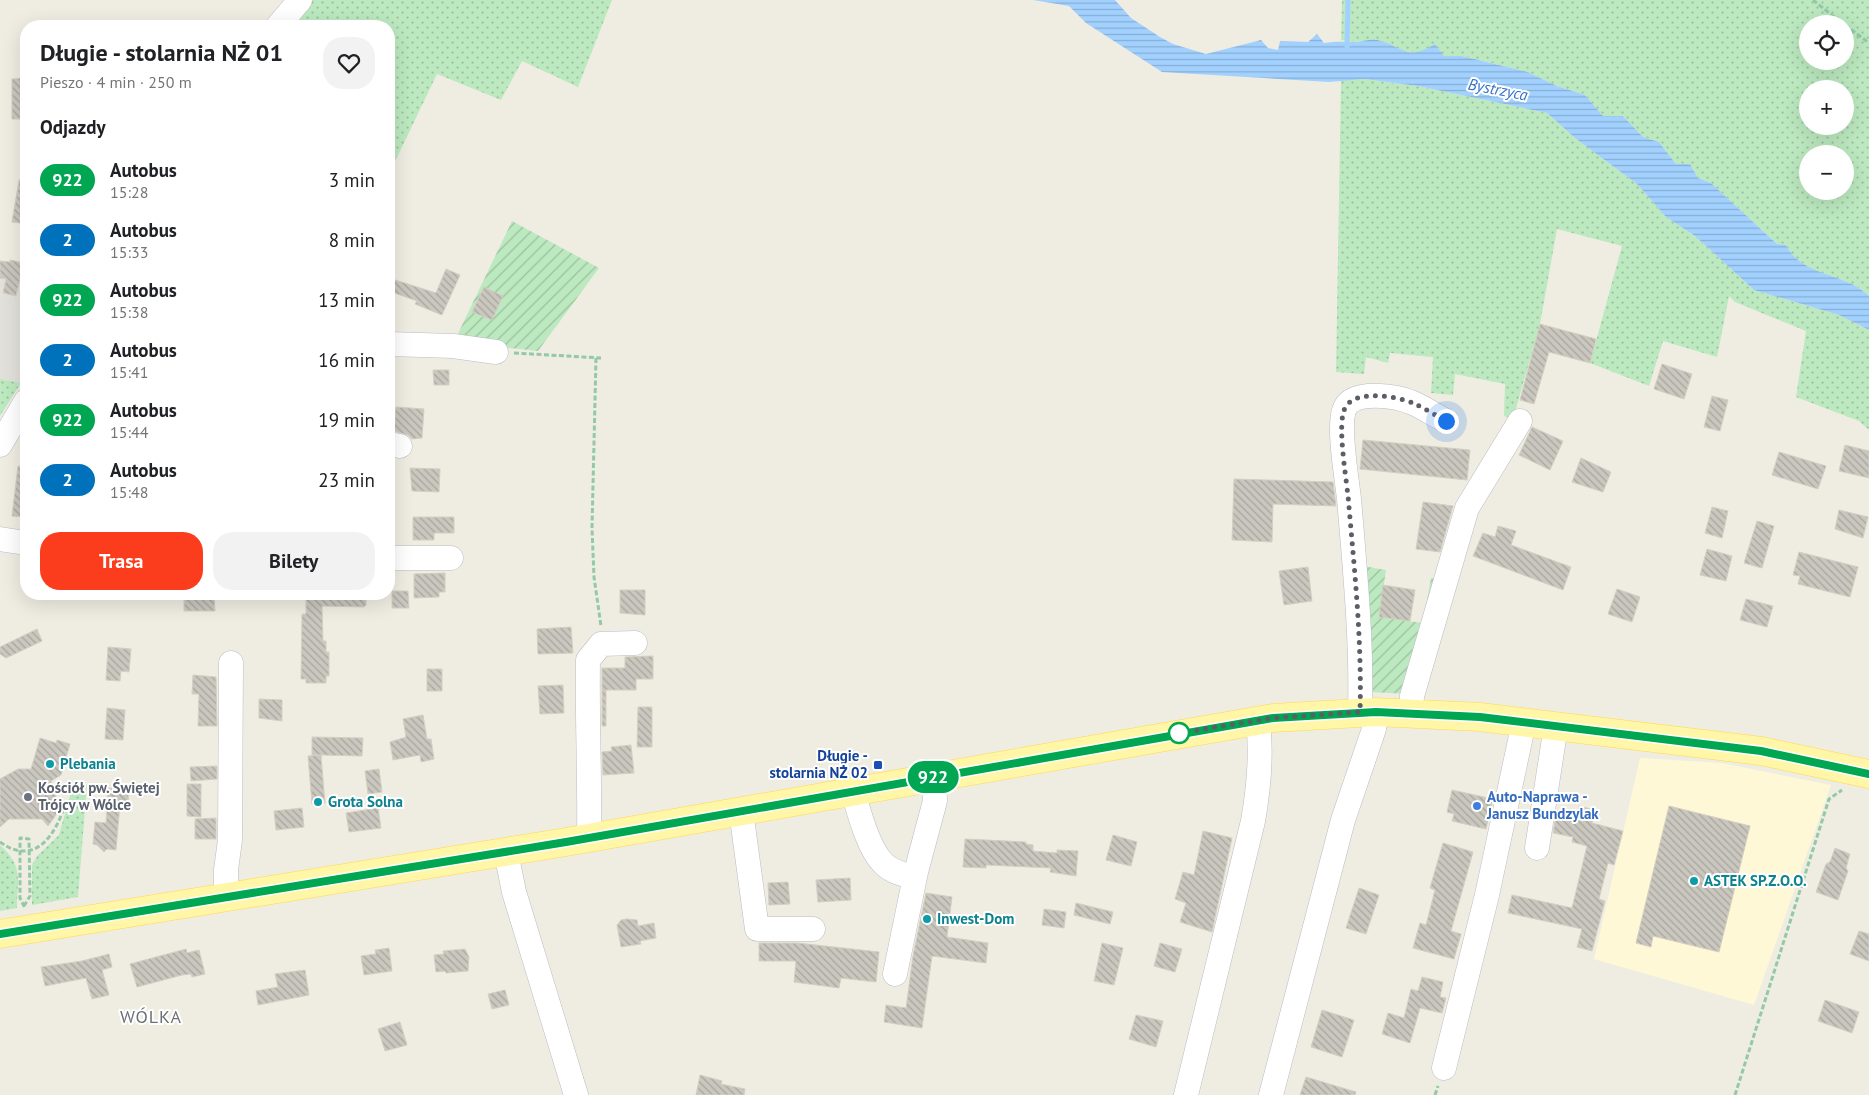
<!DOCTYPE html>
<html lang="pl">
<head>
<meta charset="utf-8">
<style>
	:root { --surface:#fff; --page:#f2f2f2; --text:#202124; --muted:#757577; --accent:#fb3c1d }
	body { margin:0; font-family:"PT Sans",sans-serif; background:var(--page); color:var(--text); height:100vh; display:flex; flex-direction:column; font-size:19px; white-space:nowrap }
	* { box-sizing:border-box; margin:0 }
	p { font-size:16px; color:var(--muted) }
	.icon { flex:none; width:28px; height:28px; fill:none; stroke:currentColor; stroke-width:2; stroke-linecap:round; stroke-linejoin:round }
	.map { position:relative; flex:1; overflow:hidden }
	.sheet { position:absolute; left:20px; top:20px; width:375px; height:580px; display:flex; flex-direction:column; background:var(--surface); border-radius:20px; box-shadow:0 5px 20px #0002 }
	.sheet>* { flex:none }
	.badge { padding:0 10px; border-radius:16px; font-size:18px; line-height:32px }
	.tools { position:absolute; left:1799px; top:15px; display:grid; gap:10px }
	.tools a { display:grid; place-items:center; width:55px; height:55px; border-radius:50%; background:var(--surface); box-shadow:0 5px 20px #0002; font-size:25px }
	.you { position:absolute; width:25px; height:25px; margin:-12px; border:4px solid #fff; border-radius:50%; background:#1a73e8; box-shadow:0 0 0 8px #1a73e833 }
	.map>.badge { position:absolute; translate:-50% -50%; box-shadow:0 0 0 2px #fff }
	h2 { padding:0 20px; font-size:19px; line-height:45px }
	.round { display:grid; place-items:center; flex:none; width:52px; height:52px; border-radius:20px; background:var(--page) }
	.summary { display:flex; align-items:center; justify-content:space-between; height:85px; padding:0 20px }
	h1 { font-size:24px; font-weight:700; line-height:38px }
	.button { display:flex; gap:10px; margin-top:auto; padding:10px 20px }
	.button a { flex:1; height:58px; border-radius:20px; background:var(--accent); color:#fff; font-size:20px; font-weight:700; line-height:58px; text-align:center }
	.button a+a { background:var(--page); color:var(--text) }
	ul { padding:0; list-style:none }
	li { display:flex; align-items:center; gap:15px; height:60px; padding:0 20px }
	li div { flex:1 }
	li b { display:block; font-size:19px }
	li em { font-style:normal }
	li .badge { min-width:55px; font-weight:700; text-align:center }
	.map>svg:first-child { display:block }
</style>
</head>
<body>
<div class="map">
<svg width="1869" height="1095" viewBox="0 0 1869 1095">
	<defs>
		<pattern id="grass-dots" width="8" height="8" patternUnits="userSpaceOnUse" patternTransform="scale(1.25)"><rect width="8" height="8" fill="#bce9bf"/><path d="M2 2h.1M6 6h.1" fill="none" stroke="#9cc09f" stroke-width="1.8" stroke-linecap="round"/></pattern>
		<pattern id="garden-furrows" width="10" height="10" patternUnits="userSpaceOnUse" patternTransform="scale(1.25)"><rect width="10" height="10" fill="#bce9bf"/><path d="M-1 1l2-2M0 10L10 0M9 11l2-2" fill="none" stroke="#9cc09f"/></pattern>
		<pattern id="water-rules" width="6" height="5" patternUnits="userSpaceOnUse" patternTransform="scale(1.25)"><rect width="6" height="5" fill="#a2d1ff"/><path d="M0 2.5h6" fill="none" stroke="#87add2"/></pattern>
		<pattern id="building-back-hatch" width="6" height="6" patternUnits="userSpaceOnUse" patternTransform="scale(1.25)"><rect width="6" height="6" fill="#cac7bf"/><path d="M-1 5l2 2M0 0l6 6M5-1l2 2" fill="none" stroke="#a7a59f"/></pattern>
	</defs>
	<rect width="100%" height="100%" fill="#efede2"/>
	<path fill="#fff8d7" d="M1640,758L1721,763L1831,785L1754,1005L1594,959Z"/>
	<path fill="#e2e0da" d="M0,261L26,265V374L21,383L0,379Z"/>
	<path fill="url(#grass-dots)" fill-rule="evenodd" d="M312,0H612L578,87L522,61L501,100L437,74L389,174V26H293Z
		M1342,0H1869V296C1845,272 1802,277 1786,245L1777,244L1711,183L1698,178L1690,164H1676L1659,142L1643,137L1623,116H1603L1585,95L1557,86L1528,72L1462,56H1444L1435,45L1421,53L1402,51L1377,40L1352,42L1341,40ZM1808,24H1845V61H1808ZM1808,89H1845V126H1808ZM1808,154H1845V191H1808Z
		M1364,79L1418,86L1547,113L1575,138L1637,184L1666,217L1695,236L1754,290L1839,315L1869,330V430L1859,421L1796,397L1806,331L1735,302L1729,296L1717,357L1663,341L1649,386L1590,363L1622,246L1557,229L1540,324L1513,419L1504,416L1505,384L1455,374L1453,395L1431,393L1433,357L1390,353L1388,363L1366,357L1364,374L1336,372L1341,80Z
		M0,379L21,383L0,416Z
		M74,781L87,784L78,897L32,905V865L37,856L59,835Z
		M0,845C24,867 17,878 17,908L0,911Z"/>
	<path fill="url(#garden-furrows)" d="M512,221L599,268L538,351L454,342Z
		M1363,566L1386,570L1379,617L1423,623L1431,578L1443,580L1411,694L1369,692Z"/>
	<path fill="url(#water-rules)" d="M1033,0H1115L1131,18L1160,37L1173,44L1206,54L1261,40L1268,48L1278,50L1280,41L1308,42L1317,34L1324,43C1337,41 1342,42 1354,42C1362,42 1371,38 1377,40C1403,46 1406,62 1435,44L1444,56H1462L1528,72L1557,86L1585,95L1603,116H1623L1643,137L1659,142L1676,164H1690L1698,178L1711,183L1777,244L1786,245C1802,277 1845,272 1869,296V330L1839,315L1754,290L1695,236L1666,217L1637,184L1575,138L1547,113L1418,86L1364,79L1329,82L1162,72L1086,23L1069,6Z"/>
	<g fill="none" stroke-linecap="round" stroke-linejoin="round">
		<path stroke="#a2d1ff" stroke-width="5" d="M1347,47L1348,0"/>
	</g>
	<path fill="url(#building-back-hatch)" stroke="#d4cfc0" d="M26,78V119H12V79Z
		M19,180H26V224L12,222Z
		M10,260L24,263L16,296L3,293L6,279L0,278V261L10,262Z
		M446,269L460,275L442,315L415,304L417,301L389,291V278L436,293Z
		M484,287L503,296L492,320L472,312Z
		M1540,324L1596,339L1590,363L1549,352L1534,404L1520,400Z
		M1662,364L1692,374L1684,399L1654,389Z
		M433,370H449V385H434Z
		M1712,396L1728,400L1720,431L1704,427Z
		M396,407L424,409L422,438L412,439L408,435L394,431Z
		M1532,427L1563,441L1550,470L1519,455Z
		M1363,440L1470,450L1467,480L1360,469Z
		M1845,445L1869,451V478L1839,471Z
		M1779,452L1826,466L1818,489L1772,475Z
		M1581,458L1611,472L1603,492L1572,482Z
		M18,466L26,467V517L12,516Z
		M410,468L440,469L439,492L412,491Z
		M1234,479L1333,482L1336,506L1273,504L1272,542L1232,540Z
		M1423,502L1453,506L1440,552L1416,549Z
		M1712,507L1728,511L1722,538L1705,533Z
		M1839,510L1868,517L1863,538L1835,529Z
		M413,517H454V533H434V540H413Z
		M1757,521L1774,526L1762,568L1744,563Z
		M1498,526L1516,531L1511,545L1571,567L1563,590L1473,556L1483,533L1495,537Z
		M1707,549L1732,556L1726,581L1700,575Z
		M1799,552L1858,567L1850,597L1798,584L1800,576L1793,575Z
		M1308,567L1312,601L1284,605L1279,571Z
		M445,573V592H439V597L414,598V574Z
		M1383,585L1415,590L1410,621L1379,617Z
		M1617,589L1640,597L1632,622L1608,614Z
		M620,590H645V615L620,613Z
		M392,591H408L409,608H392Z
		M184,594H214L215,611H184Z
		M316,594H366V605L364,607L322,606L323,641H326V652H329V676H326V683H306V679H301L302,614H306V597L316,596Z
		M1746,599L1773,606L1767,627L1740,620Z
		M571,627L573,653L538,654L537,629Z
		M37,629L42,641L6,658L0,654V647Z
		M108,647L131,649L129,672L121,671L120,681L106,680Z
		M653,656V679H636V690H606V726H602V668H625V657Z
		M427,669H442V691H427Z
		M193,675L216,677L217,726H198L199,694H192Z
		M563,685L564,713L540,714L538,686Z
		M259,699L282,700V721L259,718Z
		M638,707H652V747H637Z
		M107,708L125,710L123,740L105,739Z
		M423,715L427,739H431L434,759L421,762L420,755L393,760L390,742L406,737L403,719Z
		M312,737L363,738L362,756L321,755L325,803L312,804L308,756L321,755H312Z
		M40,738L56,743L57,740L70,744L61,775L51,781L56,794L55,808L58,809L56,815L48,826L42,819H9L0,827V779L18,769H31Z
		M631,745L634,773L603,775L602,752L612,751L611,747Z
		M217,766V779L191,781L190,767Z
		M379,769L382,792L368,794L365,771Z
		M187,784H201V817L187,816Z
		M108,788L129,789L128,804H120L116,850L107,849L104,852L97,845L93,844L95,822L106,823Z
		M1452,790L1493,799L1486,829L1452,821L1454,814L1447,812Z
		M1579,806L1595,810L1592,823L1623,831L1614,865L1608,863L1599,899L1605,901L1592,951L1577,947L1582,929L1508,913L1512,895L1572,908L1587,846L1572,842L1573,837L1553,833L1557,810L1577,814Z
		M1669,806L1750,826L1719,952L1653,936L1651,947L1636,943Z
		M302,808L304,827L276,830L274,811Z
		M378,808L381,828L349,832L346,813Z
		M216,818V839H195V819Z
		M1203,831L1232,838L1212,932L1180,922L1186,903L1175,899L1183,872L1194,875Z
		M1113,835L1137,842L1131,866L1106,860Z
		M965,839L1026,842V844L1033,845V851L1057,853V850L1078,851L1076,876L1050,872L1051,868L986,865V868L963,867Z
		M1443,843L1473,852L1451,931L1461,934L1454,959L1413,948L1420,923L1426,925L1435,890L1430,888Z
		M1835,848L1850,854L1846,868L1848,871L1838,900L1816,892L1826,864L1830,862Z
		M850,878L851,900L818,902L816,880Z
		M788,882L790,904L769,905L768,883Z
		M1359,888L1379,895L1366,934L1346,928Z
		M926,893L952,897L947,937L988,943L986,963L932,956L922,1028L884,1022L886,1005L906,1008L913,956Z
		M1076,903L1113,912L1110,924L1074,915Z
		M1044,909L1066,912L1064,928L1042,925Z
		M627,919L637,920L638,926L654,923L656,938L640,941L641,944L621,947L617,925L621,920Z
		M1859,931L1869,934V961L1850,954Z
		M759,943H798L879,952L876,982L841,978L839,988L794,982L796,961H759Z
		M1102,943L1123,948L1114,985L1094,981Z
		M1160,943L1182,949L1175,972L1154,966Z
		M389,948L392,971L364,975L361,956L376,954L375,950Z
		M186,949L187,953L199,950L205,974L192,977L191,974L182,975L137,987L130,964Z
		M465,949L469,957L468,971L446,973L445,971L436,972L434,955L444,954L443,951Z
		M109,954L112,967L102,970L109,995L92,999L86,978L45,986L41,967L82,961Z
		M305,970L309,995L258,1005L256,991L278,987L275,974Z
		M1422,977L1443,982L1440,997L1446,998L1442,1013L1420,1008L1410,1043L1382,1034L1388,1013L1404,1018L1411,989L1418,991Z
		M505,990L509,1005L492,1009L488,994Z
		M1825,1000L1859,1012L1852,1033L1818,1021Z
		M1322,1010L1354,1020L1342,1057L1311,1047Z
		M1136,1015L1163,1021L1156,1047L1129,1039Z
		M400,1022L407,1045L385,1051L378,1029Z
		M700,1075L722,1081L721,1084L745,1089L744,1095H696Z
		M1306,1077L1356,1092L1355,1095H1300Z"/>
	<g fill="none" stroke-linecap="round" stroke-linejoin="round">
		<g stroke="#babcc3" stroke-width="25">
			<path id="minor" d="M278,26L300,0
				M389,344L453,346L496,352
				M389,444L400,446
				M0,445L26,401
				M0,539L26,543
				M389,558H451
				M1411,712L1412,696L1467,508L1520,421
				M1360,713C1362,641 1355,570 1349,499C1347,479 1337,424 1345,408C1354,389 1397,396 1413,403C1424,408 1435,415 1446,421
				M853,792C859,812 868,848 883,863C891,872 904,874 914,878
				M741,811L757,929H813
				M589,838C590,778 587,720 588,660L601,644L635,643
				M1537,848L1556,726
				M506,852L514,892L576,1095
				M226,897V870L230,840L231,663
				M895,974L916,872L935,801L934,777
				M1444,1068L1487,895L1524,722
				M1186,1095L1253,821C1259,787 1262,755 1258,721
				M1271,1095L1343,820L1374,729L1376,712"/>
		</g>
		<g stroke="#ffd84b" stroke-width="29">
			<path id="major" d="M0,934L566,842L1273,718L1376,712L1480,717L1761,751L1869,774"/>
		</g>
		<path stroke="#93c9a6" stroke-width="3" stroke-dasharray="5 2.5" stroke-linecap="butt" d="M1813,0L1843,24
			M1845,25L1869,43
			M514,353L601,358
			M596,358L592,528L594,577L601,626
			M0,842C36,868 57,833 66,801
			M24,906L30,896L29,839L20,838V898L25,908
			M1435,1095L1438,1086
			M1735,1095L1829,799L1842,790"/>
		<use href="#minor" stroke="#fff" stroke-width="24"/>
		<use href="#major" stroke="#fff6a7" stroke-width="28"/>
	</g>
	<g fill="none" stroke-linecap="round" stroke-linejoin="round">
		<g stroke="#fff" stroke-width="11">
			<path id="line" d="M0,934L566,842L1273,718L1376,712L1480,717L1761,751L1869,774"/>
		</g>
		<use href="#line" stroke="#00a651" stroke-width="8"/>
		<path stroke="#5b5e65" stroke-width="5" stroke-dasharray="0 9" d="M1179,733L1273,718L1360,712C1362,644 1355,575 1349,507C1348,486 1336,425 1345,408C1354,389 1397,396 1413,403C1424,408 1435,415 1446,421"/>
	</g>
	<circle fill="#fff" stroke="#00a651" stroke-width="2.5" cx="1179" cy="733" r="10"/>
	<g fill="#0f9aa8" stroke="#fff" stroke-width="2">
		<circle cx="50" cy="764" r="5"/>
		<circle cx="318" cy="802" r="5"/>
		<circle cx="1694" cy="881" r="5"/>
		<circle cx="927" cy="919" r="5"/>
	</g>
	<rect fill="#1a4fb4" stroke="#fff" stroke-width="2" x="873" y="760" width="10" height="10" rx="2.5"/>
	<circle fill="#6b7280" stroke="#fff" stroke-width="2" cx="28" cy="797" r="5"/>
	<circle fill="#3f7fe0" stroke="#fff" stroke-width="2" cx="1477" cy="806" r="5"/>
	<g text-anchor="middle" stroke-width="4" stroke-linejoin="round" paint-order="stroke">
		<g font-size="15" font-weight="bold" fill="#164399" stroke="#fff" text-anchor="end">
			<text x="868" y="761">Długie -<tspan x="868" dy="17">stolarnia NŻ 02</tspan></text>
		</g>
		<g font-size="15" font-weight="bold" fill="#0d838f" stroke="#fff" text-anchor="start">
			<text x="60" y="769">Plebania</text>
			<text x="328" y="807">Grota Solna</text>
			<text x="1704" y="886">ASTEK SP.Z.O.O.</text>
			<text x="937" y="924">Inwest-Dom</text>
		</g>
		<g font-size="15" font-weight="bold" fill="#5b616d" stroke="#fff" text-anchor="start">
			<text x="38" y="793">Kościół pw. Świętej<tspan x="38" dy="17">Trójcy w Wólce</tspan></text>
		</g>
		<g font-size="15" font-weight="bold" fill="#366cbe" stroke="#fff" text-anchor="start">
			<text x="1487" y="802">Auto-Naprawa -<tspan x="1487" dy="17">Janusz Bundzylak</tspan></text>
		</g>
		<g font-size="16" font-style="italic" fill="#3773c6" stroke="#fff">
			<text transform="translate(1498 89) rotate(11)" y="6">Bystrzyca</text>
		</g>
		<g font-size="18" letter-spacing="1" fill="#6b7077" stroke="#fff">
			<text x="151" y="1023">WÓLKA</text>
		</g>
	</g>
</svg>
<div class="tools">
<a><svg class="icon" aria-label="locate" viewBox="0 0 24 24"><circle cx="12" cy="12" r="6"/><path d="M12 2v4M12 18v4M2 12h4M18 12h4"/></svg></a>
<a>+</a>
<a>−</a>
</div>
<div class="you" style="left:1446px;top:421px"></div>
<b class="badge" style="left:933px;top:777px;background:#00a651;color:#fff">922</b>
<section class="sheet">
<div class="summary"><div><h1>Długie - stolarnia NŻ 01</h1><p>Pieszo · 4 min · 250 m</p></div><a class="round"><svg class="icon" aria-label="heart" viewBox="0 0 24 24"><path d="M12 20l-8-8c-3-5 5-10 8-4 3-6 11-1 8 4z"/></svg></a></div>
<h2>Odjazdy</h2>
<ul>
<li><span class="badge" style="background:#00a651;color:#fff">922</span><div><b>Autobus</b><p>15:28</p></div><em>3 min</em></li>
<li><span class="badge" style="background:#0072bc;color:#fff">2</span><div><b>Autobus</b><p>15:33</p></div><em>8 min</em></li>
<li><span class="badge" style="background:#00a651;color:#fff">922</span><div><b>Autobus</b><p>15:38</p></div><em>13 min</em></li>
<li><span class="badge" style="background:#0072bc;color:#fff">2</span><div><b>Autobus</b><p>15:41</p></div><em>16 min</em></li>
<li><span class="badge" style="background:#00a651;color:#fff">922</span><div><b>Autobus</b><p>15:44</p></div><em>19 min</em></li>
<li><span class="badge" style="background:#0072bc;color:#fff">2</span><div><b>Autobus</b><p>15:48</p></div><em>23 min</em></li>
</ul>
<div class="button"><a>Trasa</a><a>Bilety</a></div>
</section>
</div>
</body>
</html>
